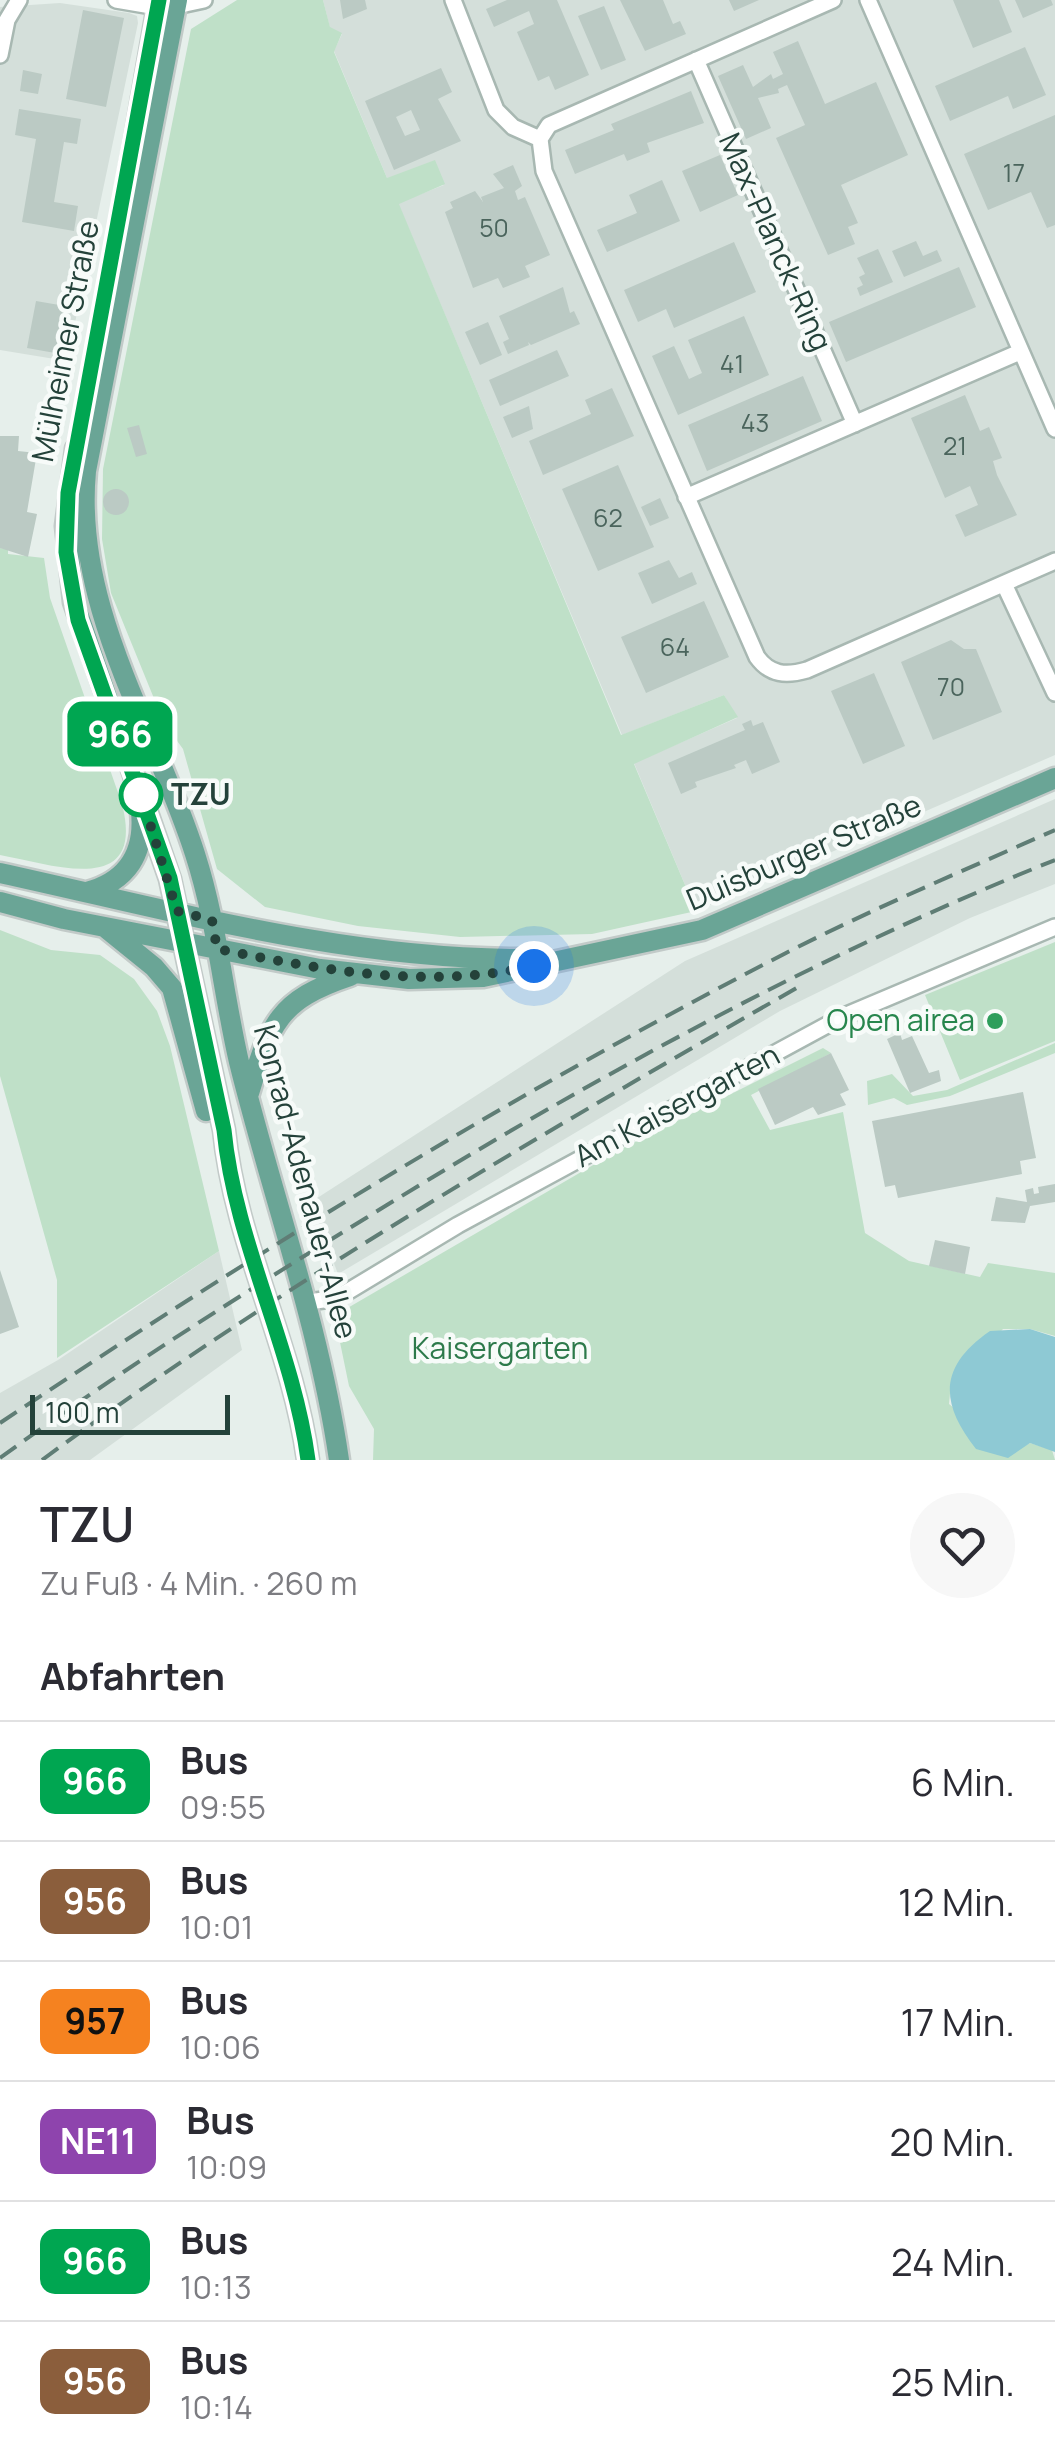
<!DOCTYPE html>
<html lang="de">
<head>
<meta charset="utf-8">
<style>
	:root { --surface:#fff; --page:#f7f7f7; --text:#2b2b33; --muted:#7c7c81; --line:#e1e1e2 }
	body { margin:0; font-family:Manrope,sans-serif; background:var(--page); color:var(--text); height:100vh; display:flex; flex-direction:column; font-size:38px; white-space:nowrap }
	* { box-sizing:border-box; margin:0 }
	p { font-size:32px; color:var(--muted) }
	.icon { flex:none; width:55px; height:55px; fill:none; stroke:currentColor; stroke-width:2; stroke-linecap:round; stroke-linejoin:round }
	.map { position:relative; height:1460px; overflow:hidden }
	.side { display:flex; flex-direction:column; background:var(--surface); flex:1 }
	.side>* { flex:none }
	.badge { padding:0 20px; border-radius:15px; font-size:35px; line-height:65px }
	.scale { position:absolute; left:30px; bottom:25px; width:200px; box-sizing:border-box; padding-left:10px; border:5px solid #24423a; border-top:0; font-size:28px; line-height:35px; white-space:nowrap; color:#24423a; -webkit-text-stroke:8px #f7fbf9; paint-order:stroke }
	.you { position:absolute; width:50px; height:50px; margin:-25px; border:8px solid #fff; border-radius:50%; background:#1a73e8; box-shadow:0 0 0 15px #1a73e833 }
	.map>.badge { position:absolute; translate:-50% -50%; box-shadow:0 0 0 5px #fff }
	h2 { padding:0 40px; font-size:38px; line-height:90px }
	.round { display:grid; place-items:center; flex:none; width:105px; height:105px; border-radius:52px; background:var(--page) }
	.summary { display:flex; align-items:center; justify-content:space-between; height:170px; padding:0 40px }
	h1 { font-size:48px; font-weight:600; line-height:75px }
	ul { padding:0; list-style:none }
	li { display:flex; align-items:center; gap:30px; height:120px; padding:0 40px; border-top:2px solid var(--line) }
	li div { flex:1 }
	li b { display:block; font-size:38px }
	li em { font-style:normal }
	li .badge { min-width:110px; font-weight:700; text-align:center }
	.map>svg:first-child { display:block }
</style>
</head>
<body>
<div class="map">
<svg width="1055" height="1460" viewBox="0 0 1055 1460">
	<rect width="100%" height="100%" fill="#e6efeb"/>
	<path fill="#d4dfda" d="M323,0H1055V755L696,911L634,763L737,718L724,695L622,735L398,203L444,185L387,178L334,51L342,34L330,28Z
		M60,3L129,13L137,16L138,23L67,361L0,350V7Z
		M1055,799V884L970,918L780,1011L338,1274L311,1202L685,961Z
		M219,1251L242,1350L90,1460H0V1393L58,1360Z"/>
	<path fill="#bfe0c8" d="M237,0H323L330,27L342,33L334,52L387,178L435,160L445,184L399,204L621,735L724,695L738,717L634,764L696,911L592,934L460,937L358,926L265,907L217,869L183,749L164,723L111,593L102,539L103,469L191,29Z
		M0,548L8,549V554L44,558L50,598L122,804C146,898 54,865 0,855Z
		M0,930L51,950L100,955L134,979L157,1011L170,1046L219,1251L57,1358V1280L0,1076Z
		M1055,942V1041L960,1080L925,995Z
		M1055,1043V1053L950,1096L907,1105L894,1098L868,1105L867,1081L892,1074L913,1096L947,1090Z
		M823,1048L831,1053L751,1095L770,1130L843,1112L865,1233L909,1261L980,1277L988,1263L1055,1273V1336L1030,1329H1003L951,1383L949,1404L1011,1453L1030,1443L1052,1450L1055,1460H373L374,1429L349,1386L335,1318L339,1313L619,1150Z"/>
	<path fill="#8ec9d4" d="M1030,1329L1055,1337V1452L1030,1443L1008,1458L976,1449C940,1403 938,1367 990,1331Z"/>
	<path fill="#bbcac4" fill-rule="evenodd" d="M340,0H365L367,9L343,19Z
		M507,0H557L589,75L555,90L549,76L538,81L517,32L534,24L529,11L494,27L486,9Z
		M620,0H663L673,24L680,21L686,34L645,51Z
		M729,0H759L734,11Z
		M953,0H999L1012,32L973,48Z
		M1015,0H1051L1053,5L1023,18Z
		M604,6L626,60L601,70L578,16Z
		M83,10L124,18L106,107L66,99Z
		M798,41L825,104L876,82L908,155L841,185L858,223L848,227L855,244L828,255L776,138L805,125L787,85L778,89L779,93L758,98L771,128L746,139L718,76L743,65L753,87L771,74L773,79L783,74L773,52Z
		M1025,47L1046,95L1013,109L1008,96L950,121L935,86Z
		M441,68L452,92L438,99L461,141L394,170L365,101ZM411,110L420,130L405,136L396,117Z
		M23,70L42,74L38,94L20,91Z
		M691,91L704,123L647,143L650,152L627,161L624,154L575,174L565,150L614,130L611,124Z
		M19,109L81,119L77,144L64,142L54,202L78,206L74,231L22,222L36,139L15,135Z
		M1055,115V225L1047,228L1031,192L988,210L964,154Z
		M720,155L738,195L700,212L682,171Z
		M513,165L522,186L515,191L518,200L525,197L550,255L525,266L530,277L503,288L498,278L473,288L445,212L453,208L450,202L475,191L483,202L481,197L504,188L493,174Z
		M662,180L680,221L607,252L597,230L637,213L629,195Z
		M916,241L923,256L937,250L942,261L904,277L892,251Z
		M734,242L756,292L674,328L666,309L638,322L624,290Z
		M878,249L893,282L860,296L857,288L863,285L859,277L865,274L857,258Z
		M959,267L976,307L846,362L829,322Z
		M563,287L570,313L574,311L580,324L531,345L528,342L529,345L508,354L503,342L509,339L499,316Z
		M36,301L65,306L55,353L27,348Z
		M744,316L769,375L678,415L652,356L674,346L689,379L702,373L688,340Z
		M488,322L502,355L480,365L465,332Z
		M557,350L569,376L500,406L489,380Z
		M803,376L822,421L707,471L688,425Z
		M612,388L634,436L543,475L529,441L591,414L585,400Z
		M965,395L980,431L989,427L1002,458L993,461L997,475L1017,515L965,537L955,515L978,505L970,486L945,498L911,418Z
		M529,406L533,429L512,438L503,417Z
		M139,425L147,454L136,457L127,428Z
		M0,436H19L18,451L37,453L27,512L37,514L28,557L0,548Z
		M618,465L654,547L598,571L562,489Z
		M103 502a13 13 0 1 1 26 0a13 13 0 1 1-26 0Z
		M660,498L669,518L650,526L641,507Z
		M669,560L679,578L692,572L697,584L652,604L638,573Z
		M704,601L729,657L646,693L621,637Z
		M951,640L964,649H976L1002,712L933,740L901,662Z
		M874,673L905,746L863,764L831,691Z
		M751,720L753,726L763,722L780,762L752,774L746,760L734,765L736,768L695,782L697,787L681,794L668,763L745,730L742,724Z
		M900,1033L902,1040L912,1036L929,1073L939,1070L941,1081L910,1093L887,1039Z
		M831,1053L849,1090L840,1094L846,1105L818,1115L813,1107L775,1125L758,1089Z
		M1023,1092L1036,1158L1020,1161L1022,1174L898,1198L895,1185L885,1187L872,1121Z
		M1055,1184V1202L1030,1206L1025,1223L991,1221L996,1197L1027,1202L1025,1190L1033,1188L1034,1194L1039,1193L1038,1187Z
		M935,1240L970,1247L965,1274L929,1266Z
		M0,1270L19,1327L0,1334Z"/>
	<g fill="none" stroke-linecap="round" stroke-linejoin="round">
		<g stroke="#a8b8b2" stroke-width="20">
			<path id="minor" d="M116,0L157,7
				M453,0L496,110L513,127L540,139
				M833,0L549,125L540,139L544,171L757,657C770,675 786,676 807,670L1055,561
				M868,0L1055,429
				M176,6L204,0
				M0,55L7,20L19,0
				M696,60L855,424
				M686,497L1020,352
				M1004,584L1055,693
				M309,1302L337,1298L458,1225L842,1017L1055,927"/>
		</g>
		<g stroke="#c2cac8" stroke-width="25">
			<path id="major" d="M177,0L86,471C73,608 155,728 195,854C217,922 223,993 239,1062C272,1196 319,1323 339,1460
				M127,185L159,0
				M76,449L66,526L74,602L170,879L224,1130C235,1243 293,1347 308,1460
				M0,873C174,911 347,960 527,959
				M87,892C128,881 145,853 141,812
				M0,902L64,919L320,969L409,979L483,977L702,930L1055,778
				M107,929L154,967L172,988L206,1111
				M249,1093C270,1024 278,1000 350,976"/>
		</g>
		<use href="#minor" stroke="#fff" stroke-width="15"/>
		<use href="#major" stroke="#6aa596" stroke-width="20"/>
		<path stroke="#5f7d75" stroke-width="4" stroke-dasharray="20 10" stroke-linecap="butt" d="M0,1423C253,1254 516,1092 786,953C874,908 965,870 1055,830
			M0,1458C118,1372 242,1294 366,1218C587,1081 813,957 1055,860
			M42,1460C282,1284 542,1134 800,986"/>
	</g>
	<g fill="none" stroke-linecap="round" stroke-linejoin="round">
		<g stroke="#fff" stroke-width="22">
			<path id="line" d="M159,0L68,493L66,552L78,620L170,878L224,1130C235,1243 293,1347 308,1460"/>
		</g>
		<use href="#line" stroke="#00a651" stroke-width="15"/>
		<path stroke="#24423a" stroke-width="10" stroke-dasharray="0 18" d="M141,795L138,785L177,911L212,920L217,949C324,970 426,990 534,966"/>
	</g>
	<circle fill="#fff" stroke="#00a651" stroke-width="5" cx="141" cy="795" r="20"/>
	<circle fill="#2e9e5b" stroke="#f7fbf9" stroke-width="4" cx="995" cy="1021" r="10"/>
	<g text-anchor="middle" stroke-width="9" stroke-linejoin="round" paint-order="stroke">
		<g font-size="25" fill="#4a645c">
			<text x="1014" y="182">17</text>
			<text x="494" y="237">50</text>
			<text x="732" y="373">41</text>
			<text x="755" y="432">43</text>
			<text x="955" y="455">21</text>
			<text x="608" y="527">62</text>
			<text x="675" y="656">64</text>
			<text x="951" y="696">70</text>
		</g>
		<g font-size="30" fill="#24423a" stroke="#f7fbf9">
			<text transform="translate(775 242) rotate(66)" y="10">Max-Planck-Ring</text>
			<text transform="translate(66 341) rotate(-79)" y="10">Mülheimer Straße</text>
			<text transform="translate(804 853) rotate(-23)" y="10">Duisburger Straße</text>
			<text transform="translate(677 1106) rotate(-28)" y="10">Am Kaisergarten</text>
			<text transform="translate(305 1182) rotate(75)" y="10">Konrad-Adenauer-Allee</text>
		</g>
		<g font-size="30" font-weight="bold" fill="#24423a" stroke="#f7fbf9" text-anchor="start">
			<text x="171" y="805">TZU</text>
		</g>
		<g font-size="30" fill="#27864d" stroke="#f7fbf9" text-anchor="end">
			<text x="975" y="1031">Open airea</text>
		</g>
		<g font-size="30" fill="#2d7a4b" stroke="#f7fbf9">
			<text x="500" y="1359">Kaisergarten</text>
		</g>
	</g>
</svg>
<div class="scale">100 m</div>
<div class="you" style="left:534px;top:966px"></div>
<b class="badge" style="left:120px;top:734px;background:#00a651;color:#fff">966</b>
</div>
<section class="side">
<div class="summary"><div><h1>TZU</h1><p>Zu Fuß · 4 Min. · 260 m</p></div><a class="round"><svg class="icon" aria-label="heart" viewBox="0 0 24 24"><path d="M12 20l-8-8c-3-5 5-10 8-4 3-6 11-1 8 4z"/></svg></a></div>
<h2>Abfahrten</h2>
<ul>
<li><span class="badge" style="background:#00a651;color:#fff">966</span><div><b>Bus</b><p>09:55</p></div><em>6 Min.</em></li>
<li><span class="badge" style="background:#8b5e3c;color:#fff">956</span><div><b>Bus</b><p>10:01</p></div><em>12 Min.</em></li>
<li><span class="badge" style="background:#f58220;color:#111">957</span><div><b>Bus</b><p>10:06</p></div><em>17 Min.</em></li>
<li><span class="badge" style="background:#8e44ad;color:#fff">NE11</span><div><b>Bus</b><p>10:09</p></div><em>20 Min.</em></li>
<li><span class="badge" style="background:#00a651;color:#fff">966</span><div><b>Bus</b><p>10:13</p></div><em>24 Min.</em></li>
<li><span class="badge" style="background:#8b5e3c;color:#fff">956</span><div><b>Bus</b><p>10:14</p></div><em>25 Min.</em></li>
</ul>
</section>
</body>
</html>
